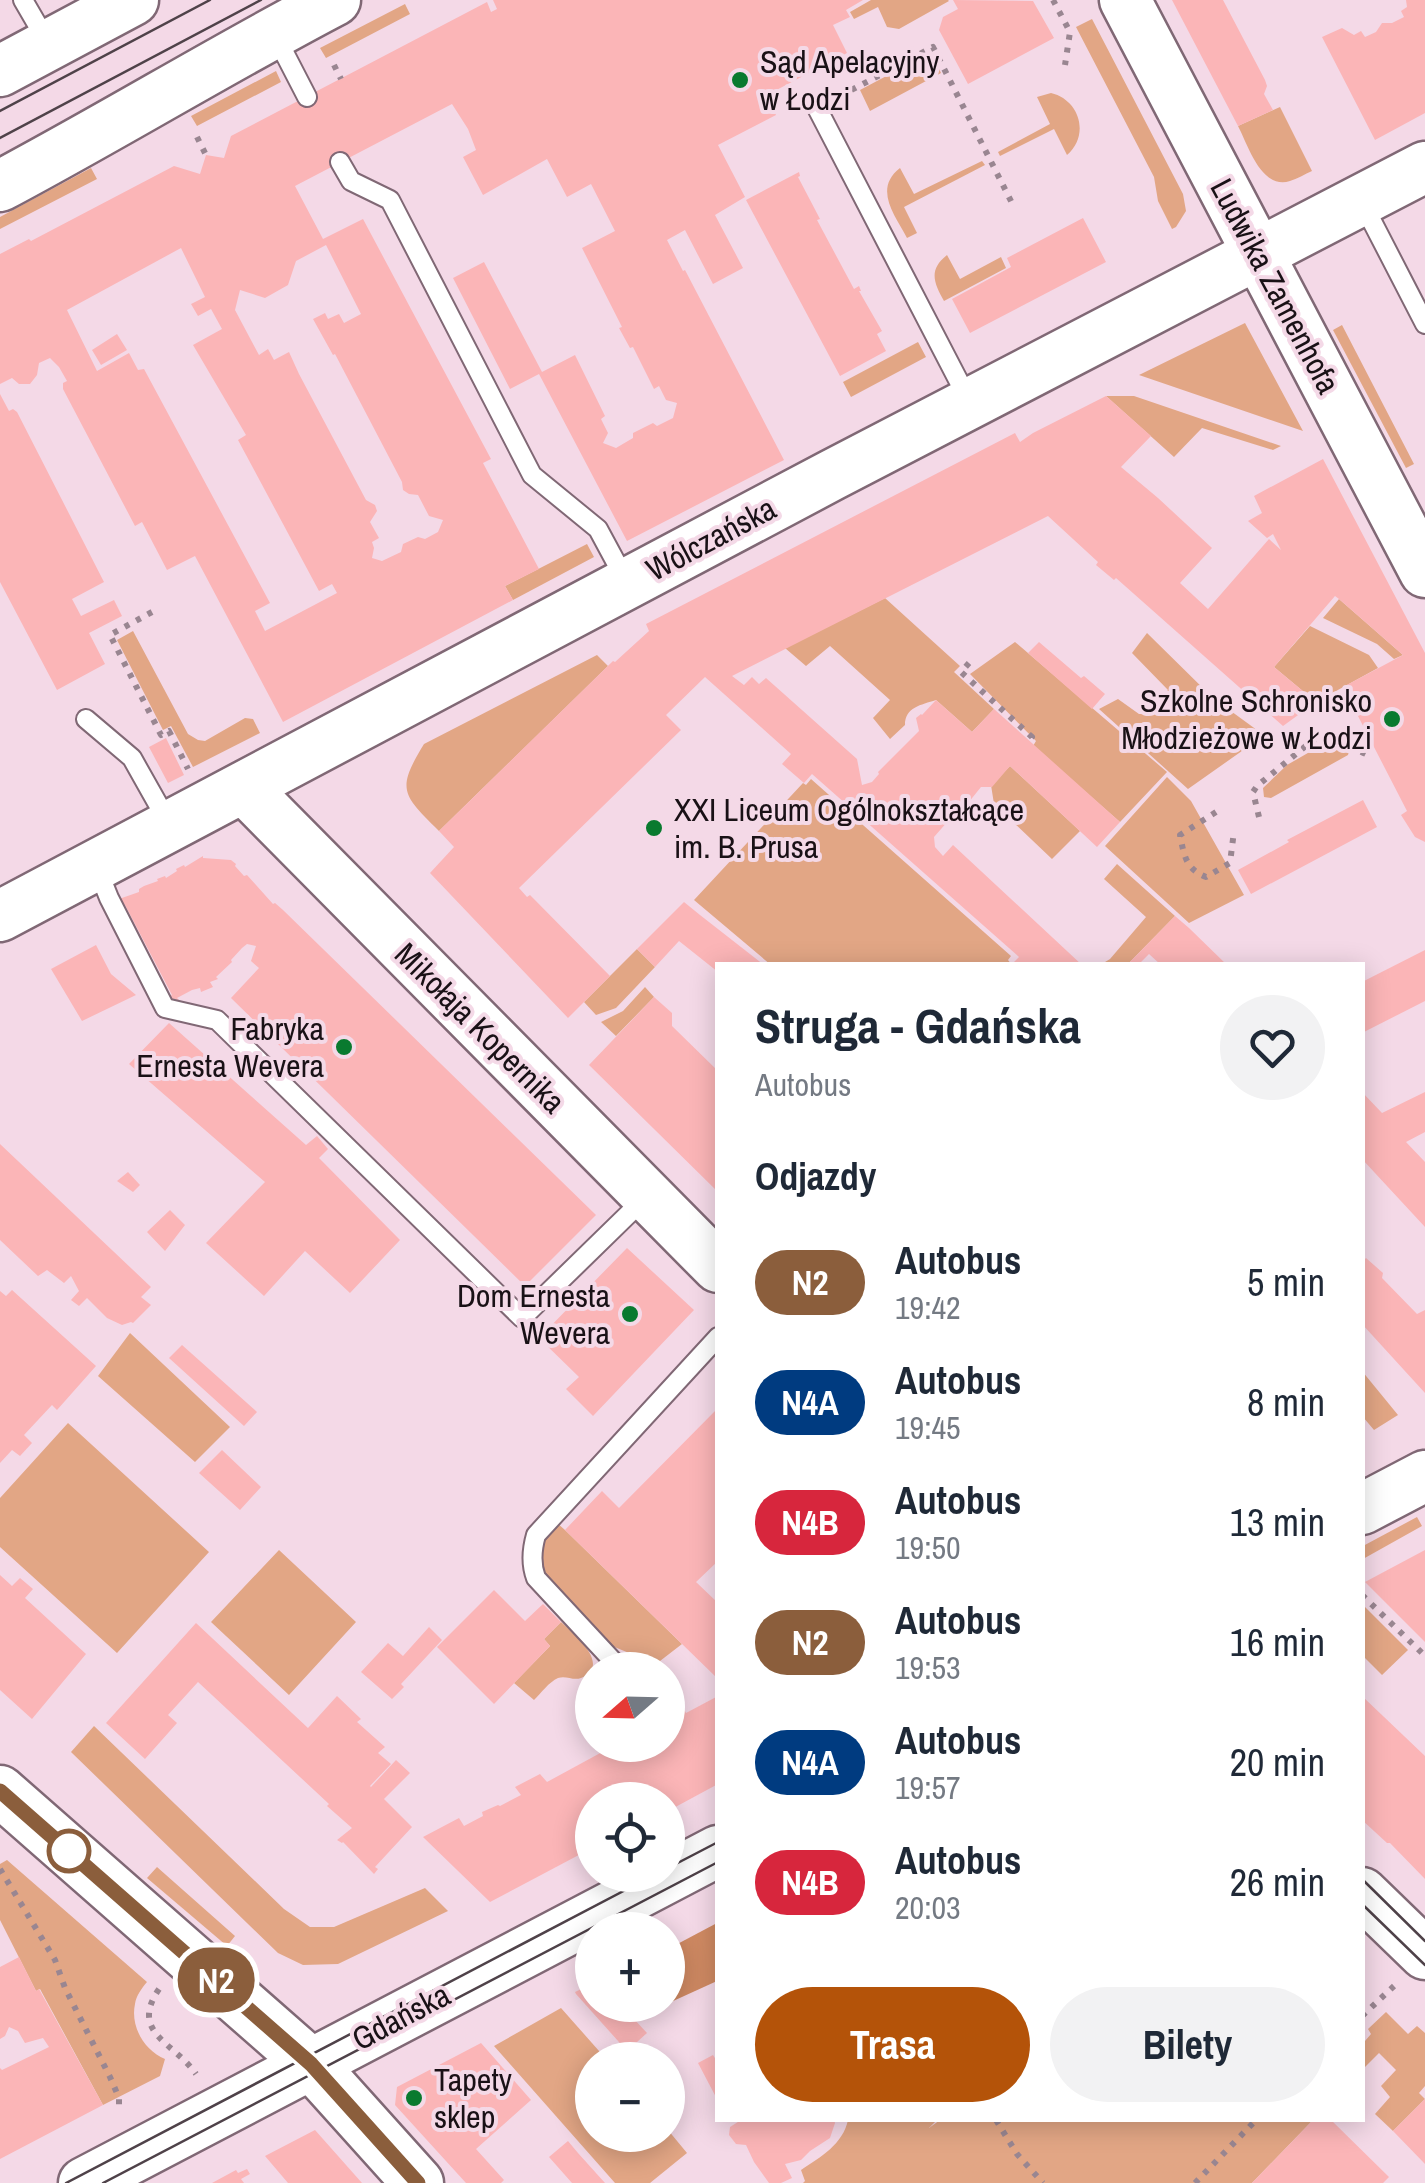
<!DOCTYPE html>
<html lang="pl">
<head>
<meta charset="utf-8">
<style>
	:root { --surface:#fff; --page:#f2f2f3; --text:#1f2937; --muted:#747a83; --accent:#b45309 }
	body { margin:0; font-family:"Archivo Narrow",sans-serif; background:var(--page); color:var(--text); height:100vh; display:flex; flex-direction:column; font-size:38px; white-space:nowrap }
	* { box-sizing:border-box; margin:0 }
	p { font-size:32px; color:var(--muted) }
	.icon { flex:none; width:55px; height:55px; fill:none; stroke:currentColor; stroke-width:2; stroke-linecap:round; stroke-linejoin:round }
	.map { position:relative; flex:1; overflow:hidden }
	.panel { position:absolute; left:715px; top:962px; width:650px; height:1160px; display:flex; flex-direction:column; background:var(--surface); border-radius:0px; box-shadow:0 5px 25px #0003 }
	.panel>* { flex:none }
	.badge { padding:0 20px; border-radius:32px; font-size:35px; line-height:65px }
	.needle { width:65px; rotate:250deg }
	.buttons { position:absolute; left:575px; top:1652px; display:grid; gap:20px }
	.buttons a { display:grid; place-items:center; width:110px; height:110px; border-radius:50%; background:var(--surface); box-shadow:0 5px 25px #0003; font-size:50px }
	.map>.badge { position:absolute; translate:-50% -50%; box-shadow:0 0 0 5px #fff }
	h2 { padding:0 40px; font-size:38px; line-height:90px }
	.round { display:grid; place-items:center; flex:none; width:105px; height:105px; border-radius:52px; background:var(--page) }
	.overview { display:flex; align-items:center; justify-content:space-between; height:170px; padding:0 40px }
	h1 { font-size:48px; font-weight:800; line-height:75px }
	.primary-button { display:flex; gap:20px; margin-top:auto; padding:20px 40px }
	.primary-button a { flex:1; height:115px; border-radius:60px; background:var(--accent); color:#fff; font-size:40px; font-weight:800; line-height:115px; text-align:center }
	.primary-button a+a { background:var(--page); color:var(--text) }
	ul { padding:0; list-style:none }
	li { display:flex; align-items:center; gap:30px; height:120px; padding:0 40px }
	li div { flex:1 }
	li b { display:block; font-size:38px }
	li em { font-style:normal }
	li .badge { min-width:110px; font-weight:700; text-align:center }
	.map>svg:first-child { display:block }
</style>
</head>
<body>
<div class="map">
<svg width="1425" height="2183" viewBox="0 0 1425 2183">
	<rect width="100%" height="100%" fill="#f4d9e7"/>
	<path fill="#e2a685" d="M871,0H948L949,1L899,29L887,27L878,7L854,19L850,12Z
		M405,4L410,14L326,58L320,48Z
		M1092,19L1183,194L1186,211L1176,227L1172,229L1158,201L1154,177L1076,27Z
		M926,55L934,58L941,73L870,111L860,90Z
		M276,71L281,82L197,126L191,116Z
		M1051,93C1080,100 1090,135 1067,155L1054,129L1000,156L998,152L1050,124L1037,97Z
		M1280,107L1312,171C1305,174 1297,179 1290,181C1261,190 1248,145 1238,126Z
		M982,161L985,165L904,207L917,233L907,238C895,215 873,189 900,168L914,194Z
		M91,168L97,179L0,229V217Z
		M947,255L960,279L1001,257L1006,268L944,301C934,283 928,270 947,255Z
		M1245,323L1303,431L1139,375Z
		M1342,325L1414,464L1406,468L1333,330Z
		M918,342L926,357L851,397L843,382Z
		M1106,396H1134L1281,446L1273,450L1202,428L1174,457Z
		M587,544L594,557L513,600L505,586Z
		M885,598L960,666L954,672L994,709L972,732L936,700C921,705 905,707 905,725L890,739L873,718L890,700L830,646L806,666L785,648Z
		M1339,599L1403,655L1394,659L1377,644L1323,618Z
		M1310,626L1369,655L1378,668L1316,702L1274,667Z
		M133,631L188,734L198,740L205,741L245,718L253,719L260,733L193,767L171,726L163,730L117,640Z
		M1147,633L1213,698L1261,733L1266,734L1188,789L1099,709L1118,699L1139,714H1153L1168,690L1132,653Z
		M1015,642L1167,772L1120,822L1033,746L1036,741L970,674Z
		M597,655L608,666L439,831C402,794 396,790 424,744Z
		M1327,742L1349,751L1348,755L1271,798L1264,797L1263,788L1287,765Z
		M1010,766L1080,831L1052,859L994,804L991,785Z
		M1167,777L1191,801L1244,895L1189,923L1105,846Z
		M811,779L1011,956L1008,960L1012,965H771L694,900L803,783L806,785Z
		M1117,864L1175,916L1127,965H1100L1110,959L1146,917L1104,879Z
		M637,949L655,967L616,1008L596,1015L584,1002Z
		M645,987L654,997L616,1036L601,1022L623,1011Z
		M130,1333L230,1427L195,1462L98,1376Z
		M1362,1371L1398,1415L1374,1430L1363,1417Z
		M68,1423L209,1552L117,1653L0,1547V1498Z
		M1417,1517L1422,1526L1363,1559V1546Z
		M557,1523L565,1530L682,1644L660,1661L651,1662L612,1646L550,1584L541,1572L544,1540Z
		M279,1550L356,1622L289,1695L211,1622Z
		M1363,1605L1408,1650L1382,1675L1363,1656Z
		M561,1622C572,1632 613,1665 581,1678C573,1681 566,1675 558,1678C549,1682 541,1693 534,1700L514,1683L550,1646L544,1639Z
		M94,1726L284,1909L310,1927H334L425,1888L448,1911L338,1964L303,1965L278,1953L71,1752Z
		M7,1860L147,1982C142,1988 136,1996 135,2004C130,2027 145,2051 165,2059L160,2076L103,2105L40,1989L36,1991L0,1920V1864Z
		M157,1867L235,1936L227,1946L147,1878Z
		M561,2008L607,2060H592V2135H668V2130L687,2153L650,2183H615L494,2046Z
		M1386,2012L1408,2034L1417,2026L1425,2033V2086L1419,2093L1425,2099L1393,2131L1375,2114L1390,2097L1381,2086L1396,2070L1379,2053L1363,2069L1362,2040L1365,2041L1371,2034L1368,2029Z
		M848,2120H937L929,2128L940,2120H1313L1252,2183H803L805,2181L801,2170C821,2157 843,2144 848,2120Z"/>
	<path fill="#d08a63" d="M717,1923V1981L671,2002L668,2000V1949Z"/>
	<path fill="#fbb5b7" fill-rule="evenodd" d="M493,0H863L846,10L850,17L833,25L847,53L767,95L776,115L718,145L745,197L715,215L743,268L713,284L685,230L667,240L683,271L685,270L784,460L627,541L539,374L510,389L453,278L484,262L542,372L540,373L575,355L605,416L601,419L608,433L603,443L616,448L633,438V433L653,423L657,426L673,418L677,403L666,400L659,386L654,389L633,347L630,348L619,328L622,327L582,248L615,231L591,184L567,197L547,159L483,195L463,157L476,150L468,129L452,104L295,186L323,239L363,219L491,459L483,463L539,569L505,586L513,600L283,722L195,556L167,570L142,522L135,526L63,389V383L67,381L59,367L50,358L39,363L37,375L30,384H19L12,378L0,384V254L29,239L31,241L174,166L200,174L206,155L224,158L231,136L487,2L491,12L497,9ZM326,245L361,314L344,323L339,314L328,319L325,313L313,319L333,355L335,354L402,482L403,490L409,494L418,495L429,516L443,520L438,532L425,539L418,537L403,544L401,552L382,561L372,558L374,548L372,542L379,538L370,522L377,511L375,505L366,500L299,374L289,352L274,360L268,349L259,355L235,310L240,290L265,298L288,285L296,261ZM181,248L205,297L191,304L198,316L211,309L222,329L193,345L246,435L238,440L319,591L332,584L337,593L265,631L255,611L270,603L144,369L138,370L129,353L97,371L67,310Z
		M953,0L1033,1L1054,38L968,84L939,30L943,17L958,9Z
		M1172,0H1223L1265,80L1267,86L1264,94L1273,110L1238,126Z
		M1406,0H1425V113L1375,140L1322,37L1342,28L1354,35L1361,31L1365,37L1376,32L1382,23H1392L1404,17L1401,11L1407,7Z
		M799,172L800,176L798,177L820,219L817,220L854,289L859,286L861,291H859L882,331L877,334L886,351L840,376L746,200Z
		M1083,218L1106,262L970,333L952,299L1011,267L1007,258Z
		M117,334L127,350L101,365L92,350Z
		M0,394L9,411L13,409L17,412L104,582L72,599L81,616L114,600L122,616L89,633L105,664L57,690L0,582Z
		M1106,396L1151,436L1121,467L1158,498L1212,548L1180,583L1208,609L1269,539L1281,550L1273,534L1267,538L1248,521L1262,513L1254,496L1323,459L1425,653V842L1415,837L1401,815L1407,811L1343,687L1403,655L1339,599L1335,596L1274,667L1316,702L1283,726L1116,578L1114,580L1096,565L1098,562L1048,516L732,676L744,685L752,677L759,684L766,678L857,759L862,785L872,782L879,774L878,772L919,731L916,718L921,714L922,715L936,700L972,732L994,709L1120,822L1097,847L1010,766L992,787H981L960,813L956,812L934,837L935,847L943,856L953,845L1082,965H1018L1014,962L1019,957L812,774L804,783L782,764L791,754L705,677L666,715L681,730L519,888L527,897L530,895L610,976L568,1018L430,873L454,847L439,831L613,661L615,662L649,631L646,624L1015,433L1020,442L1033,433Z
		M1039,642L1081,678L1084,676L1105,694L1092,709L1028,653Z
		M166,738L184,775L168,783L149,747Z
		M1363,800L1377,827L1251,894L1238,870L1289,842L1287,840Z
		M203,856V858L231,860L236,864L235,866L244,876L247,875L273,904L275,903L283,910L596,1215L525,1286L231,998L259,968L251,961L256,946L247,944L242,948L231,960L232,962L216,977L218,979L210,982L213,987L201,992L200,988L192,990L177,998L179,1000L173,1003L170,996L172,995L125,905L119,899L139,892V889L144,886L158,881L157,879L165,876L166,878L177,871L176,869L184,865L185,867Z
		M684,902L700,915L764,965H718V972L679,941L655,967L637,949Z
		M1175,916L1189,928L1227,965H1161L1149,954L1138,965H1133L1130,962Z
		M96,945L111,974L136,995L82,1021L51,969Z
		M1425,950V1001L1362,1033V982Z
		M654,997L672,1013V1026L718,1071V1192L589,1065Z
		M169,1023L306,1145L317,1136L328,1149L319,1158L400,1240L350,1293L305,1251L264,1296L206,1243L265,1182L129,1064Z
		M1362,1092L1382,1113L1425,1092V1132L1406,1142L1425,1162V1227L1362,1159Z
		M0,1144L151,1287L141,1297L151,1305L133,1323L131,1322L122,1325L107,1318L87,1298L79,1306L71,1300L79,1291L71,1276L64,1283L47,1270L38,1276L0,1240Z
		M128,1172L140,1185L133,1192L117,1181Z
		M170,1210L185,1225L165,1251L147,1232Z
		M627,1248L694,1310L593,1416L566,1389L579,1377L539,1338Z
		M1366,1258L1383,1273L1382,1278L1417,1314L1425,1310V1393L1362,1324V1262Z
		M12,1290L96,1366L57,1410L52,1405L24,1435L32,1443L20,1456L12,1450L0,1463V1291L6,1296Z
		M182,1345L257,1412L244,1426L169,1358Z
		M718,1408V1561L696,1582L718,1603V1679L565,1530L602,1491L619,1508Z
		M222,1450L261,1487L240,1510L199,1473Z
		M1425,1550V1642L1365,1582Z
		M0,1575L12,1586L20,1578L33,1589L25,1598L86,1654L32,1719L0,1690Z
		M494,1590L525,1621L543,1604L561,1622L544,1639L550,1646L494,1704L437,1647Z
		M196,1623L308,1728L337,1696L361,1719L357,1722L385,1747L378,1753L391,1764L370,1786L371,1787L396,1760L410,1773L384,1799L412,1827L375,1867L378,1869L374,1874L343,1842L342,1843L337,1840L352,1828L327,1806L329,1804L198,1682L168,1715L177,1723L145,1759L106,1723Z
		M429,1627L442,1640L401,1684L404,1687L392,1699L361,1672L388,1643L403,1656Z
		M718,1696V1784L668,1811V1800H592V1848L490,1902L423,1837L459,1818L464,1826L483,1816L482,1812L498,1805L500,1806L521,1795L515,1787L540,1774L547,1782L615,1745H668V1703L678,1698L686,1713Z
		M1362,1696L1425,1756V1879L1390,1843H1387L1362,1820Z
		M19,1957L36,1991L39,1989L103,2105L0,2159V2068L2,2070L49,2047L43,2038L25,2043L18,2031L9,2027L5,2036L0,2039V1967Z
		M592,1984V2005H621L647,2033L627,2051L576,1994L575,1992Z
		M481,2043L531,2100L476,2149L504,2180L501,2183H466L395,2105L397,2087Z
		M713,2055L718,2063V2101L698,2063Z
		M1425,2099V2164L1393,2131Z
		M741,2120H834L835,2123L830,2138L810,2151L801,2160L785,2164L792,2178L781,2183H769L754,2162L746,2145L736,2144L729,2135L730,2127Z
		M1313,2120H1331L1389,2177L1383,2183H1252Z
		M315,2130L362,2183H288L265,2156Z
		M568,2141L578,2153L605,2183H572L549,2157Z
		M247,2169L250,2174L241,2179L244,2183H212L236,2170L238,2173Z"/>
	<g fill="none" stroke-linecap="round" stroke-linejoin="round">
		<g stroke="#806875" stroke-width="22">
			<path id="lane" d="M23,0L48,43
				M275,35L307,97
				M817,108L968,399
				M340,162L351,181L390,200L532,475L598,529L626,581
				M1363,204L1425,324
				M86,719L132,758L168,822
				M97,868L109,898L165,1008L217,1020L522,1318L646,1197
				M614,1662L536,1578C531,1565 532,1549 536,1535L718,1337"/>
		</g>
		<g stroke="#806875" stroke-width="55">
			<path id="secondary" d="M1125,0L1425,572
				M0,71L133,0
				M0,186C113,126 222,59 335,0
				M244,788L718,1267
				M0,916L832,475L1425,167
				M1362,1509L1425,1476
				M0,1791L311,2064L418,2183
				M1362,1893L1425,1954
				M84,2183L718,1851"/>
		</g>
		<path stroke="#998691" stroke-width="6" stroke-dasharray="5 8" stroke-linecap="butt" d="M1053,0L1070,32L1065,65
			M827,64L838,86
			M334,65L341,79
			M840,96L933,47L1013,205
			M197,137L206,155
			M152,612L110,635L161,735L169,731L188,769
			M969,663L961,672L1032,737L1028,742
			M1216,812L1180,835C1184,854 1185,869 1206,877L1230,863L1234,831
			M1259,817L1253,792L1257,786L1313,740C1333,735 1350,747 1368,755
			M1362,1595L1422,1653
			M0,1869L55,1960L65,1988L110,2077L119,2098V2108
			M159,1989C129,2033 174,2042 196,2074
			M1362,2016L1394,1986
			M996,2120L1017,2154L1043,2183
			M1195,2183L1256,2120"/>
		<use href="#lane" stroke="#fff" stroke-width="18"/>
		<use href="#secondary" stroke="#fff" stroke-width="50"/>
		<path stroke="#4f4249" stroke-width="2.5" d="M0,111L210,0
			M0,138L261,0
			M668,1868L718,1842
			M1362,1879L1425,1941
			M1362,1904L1425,1965
			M66,2183L654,1875
			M103,2183L718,1862"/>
	</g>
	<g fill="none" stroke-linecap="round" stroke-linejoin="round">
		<g stroke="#fff" stroke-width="22">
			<path id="line" d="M0,1791L311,2064L418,2183"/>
		</g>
		<use href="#line" stroke="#8b5e3c" stroke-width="15"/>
	</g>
	<g fill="#097a2f" stroke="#f4d9e7" stroke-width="4">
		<circle cx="740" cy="80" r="10"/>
		<circle cx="1392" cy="719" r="10"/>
		<circle cx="654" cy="828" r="10"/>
		<circle cx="344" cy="1047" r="10"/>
		<circle cx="630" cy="1314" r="10"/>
		<circle cx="414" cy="2098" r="10"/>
	</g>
	<circle fill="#fff" stroke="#8b5e3c" stroke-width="5" cx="69" cy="1851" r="20"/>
	<g text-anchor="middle" stroke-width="8" stroke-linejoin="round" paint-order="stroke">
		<g font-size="32" fill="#191116" stroke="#f4d9e7" text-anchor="start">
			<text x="760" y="73">Sąd Apelacyjny<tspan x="760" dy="37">w Łodzi</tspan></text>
			<text x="1372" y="712" text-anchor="end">Szkolne Schronisko<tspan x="1372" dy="37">Młodzieżowe w Łodzi</tspan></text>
			<text x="674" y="821">XXI Liceum Ogólnokształcące<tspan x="674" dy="37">im. B. Prusa</tspan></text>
			<text x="324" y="1040" text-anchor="end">Fabryka<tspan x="324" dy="37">Ernesta Wevera</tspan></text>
			<text x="610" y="1307" text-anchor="end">Dom Ernesta<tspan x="610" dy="37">Wevera</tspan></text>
			<text x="434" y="2091">Tapety<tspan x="434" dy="37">sklep</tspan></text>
		</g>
		<g font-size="32" fill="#191116" stroke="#f4d9e7">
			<text transform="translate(1275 286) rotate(62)" y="11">Ludwika Zamenhofa</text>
			<text transform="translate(711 539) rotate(-28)" y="11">Wólczańska</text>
			<text transform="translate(480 1028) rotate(45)" y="11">Mikołaja Kopernika</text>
			<text transform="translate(401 2017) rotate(-28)" y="11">Gdańska</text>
		</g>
	</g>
</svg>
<div class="buttons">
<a><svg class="needle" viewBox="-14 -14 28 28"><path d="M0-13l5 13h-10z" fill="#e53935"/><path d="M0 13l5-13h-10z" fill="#747a83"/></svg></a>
<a><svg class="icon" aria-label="locate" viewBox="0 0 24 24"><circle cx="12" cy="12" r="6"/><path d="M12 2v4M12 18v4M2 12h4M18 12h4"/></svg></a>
<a>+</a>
<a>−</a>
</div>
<b class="badge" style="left:216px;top:1980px;background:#8b5e3c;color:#fff">N2</b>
<section class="panel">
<div class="overview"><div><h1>Struga - Gdańska</h1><p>Autobus</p></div><a class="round"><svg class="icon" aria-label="heart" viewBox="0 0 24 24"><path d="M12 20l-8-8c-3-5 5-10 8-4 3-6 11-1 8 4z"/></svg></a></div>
<h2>Odjazdy</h2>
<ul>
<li><span class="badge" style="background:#8b5e3c;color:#fff">N2</span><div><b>Autobus</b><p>19:42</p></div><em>5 min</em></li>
<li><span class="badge" style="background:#003b80;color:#fff">N4A</span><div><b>Autobus</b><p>19:45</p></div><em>8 min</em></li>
<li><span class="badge" style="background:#d7263d;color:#fff">N4B</span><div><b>Autobus</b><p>19:50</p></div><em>13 min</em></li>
<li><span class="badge" style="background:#8b5e3c;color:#fff">N2</span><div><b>Autobus</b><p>19:53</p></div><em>16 min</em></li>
<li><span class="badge" style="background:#003b80;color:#fff">N4A</span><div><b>Autobus</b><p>19:57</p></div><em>20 min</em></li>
<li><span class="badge" style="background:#d7263d;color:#fff">N4B</span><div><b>Autobus</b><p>20:03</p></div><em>26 min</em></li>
</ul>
<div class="primary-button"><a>Trasa</a><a>Bilety</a></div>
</section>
</div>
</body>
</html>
